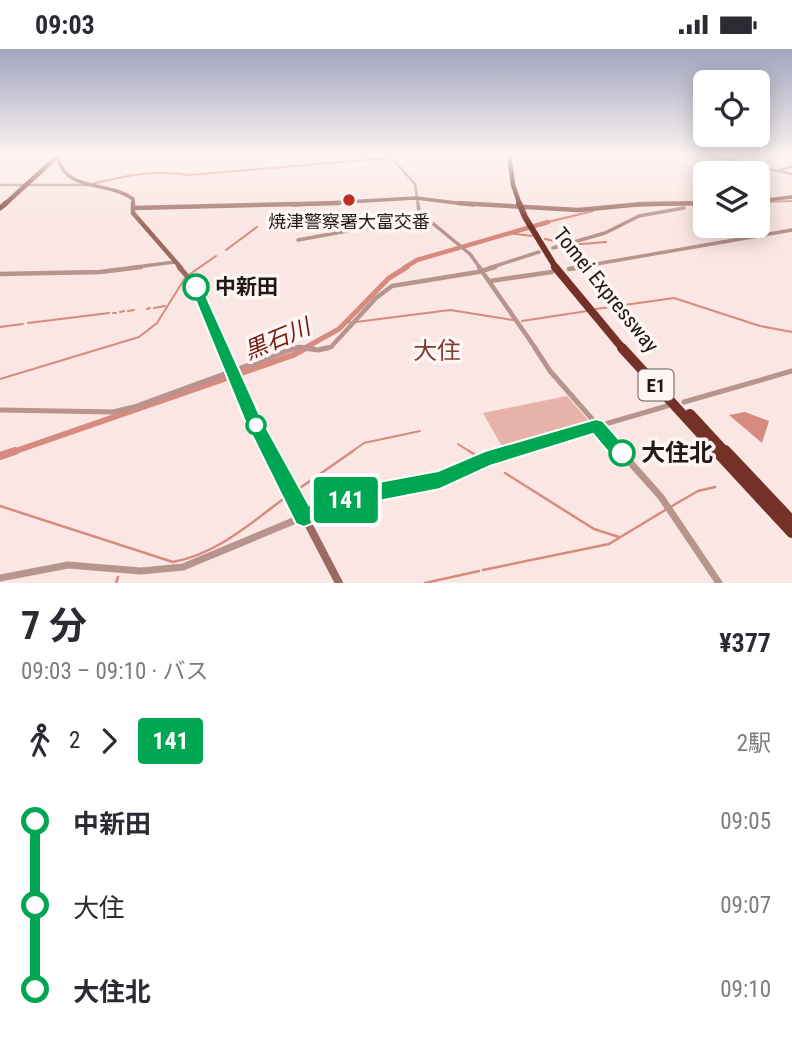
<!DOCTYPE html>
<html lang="ja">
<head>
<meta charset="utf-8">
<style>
	:root { --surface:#fff; --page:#f2f2f3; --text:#2b2b33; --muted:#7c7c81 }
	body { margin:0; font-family:"Roboto Condensed","Noto Sans JP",sans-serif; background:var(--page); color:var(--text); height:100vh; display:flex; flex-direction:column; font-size:26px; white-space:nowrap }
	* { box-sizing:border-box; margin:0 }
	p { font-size:23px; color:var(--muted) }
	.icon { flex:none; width:38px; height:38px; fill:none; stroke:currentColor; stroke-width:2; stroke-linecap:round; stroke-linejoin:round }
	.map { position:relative; height:534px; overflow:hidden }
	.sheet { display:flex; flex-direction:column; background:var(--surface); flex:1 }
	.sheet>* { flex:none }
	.badge { padding:0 14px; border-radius:5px; font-size:24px; line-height:46px }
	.fabs { position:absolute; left:693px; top:21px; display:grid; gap:14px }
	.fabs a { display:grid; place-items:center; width:77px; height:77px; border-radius:10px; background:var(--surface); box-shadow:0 4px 18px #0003; font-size:35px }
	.map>.badge { position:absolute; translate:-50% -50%; box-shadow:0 0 0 4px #fff }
	.legs { display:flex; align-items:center; gap:10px; height:77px; padding:0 21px; font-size:23px }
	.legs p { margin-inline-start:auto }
	.headline { display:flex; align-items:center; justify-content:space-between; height:119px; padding:0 21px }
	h1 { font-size:38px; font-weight:700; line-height:52px }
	ul { padding:0 21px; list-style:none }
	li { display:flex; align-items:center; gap:24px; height:84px; font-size:26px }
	li i { display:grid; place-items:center; width:10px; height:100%; margin:0 9px; background:currentColor }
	li i::after { content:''; width:18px; height:18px; margin:-9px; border:5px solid; border-radius:50%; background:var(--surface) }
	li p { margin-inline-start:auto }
	li:first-child i { background:linear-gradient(#0000 50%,currentColor 0) }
	li:last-child i { background:linear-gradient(currentColor 50%,#0000 0) }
	.status { display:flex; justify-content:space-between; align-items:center; height:49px; padding:0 35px; background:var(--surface); direction:ltr }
	.status svg { height:19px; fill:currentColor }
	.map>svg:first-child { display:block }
</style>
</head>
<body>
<div class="status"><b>09:03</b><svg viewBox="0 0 49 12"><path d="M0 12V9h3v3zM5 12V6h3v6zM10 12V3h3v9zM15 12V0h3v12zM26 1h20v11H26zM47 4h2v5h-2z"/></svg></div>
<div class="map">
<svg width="792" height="534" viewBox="0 0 792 534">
	<rect width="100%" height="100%" fill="#fae6e2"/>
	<path fill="#e7b2a9" d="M567,347L594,378L504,401L483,364Z"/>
	<path fill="#d78b7e" d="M745,363L769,372L762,394L729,366Z"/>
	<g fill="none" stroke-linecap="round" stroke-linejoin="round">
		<path stroke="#d78b7e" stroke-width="2" d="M220,105H245
			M92,135C128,126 153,121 190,126L389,109
			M765,153L792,152
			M548,173L593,162
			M508,184L532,187
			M545,190L563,194
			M569,196L606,193
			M226,201L257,178
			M190,225L216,207
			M154,259L165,257
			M147,260L150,259
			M596,260L674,249L760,277L792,283
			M128,262L134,261
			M120,263L124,262
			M113,264H116
			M522,272L587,262
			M356,273L450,261L513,271
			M28,274L109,264
			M346,274L350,273
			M0,278L23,275
			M0,330L139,288L157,274L185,229
			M458,395L472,404
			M350,404L364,394L420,382"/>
		<path stroke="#d78b7e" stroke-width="2.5" d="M469,402L479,408
			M505,424L594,480L619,488
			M297,441L353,402
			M0,457L173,513C217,505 251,474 286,448
			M672,457L698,442L715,438
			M483,521L609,495L667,460
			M116,534L118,528
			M425,534L479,522"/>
		<path stroke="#d78b7e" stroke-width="4.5" d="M404,219L417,211L548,173"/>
		<path stroke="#d78b7e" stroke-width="5" d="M303,300L339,280L389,229L407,218"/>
		<path stroke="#d78b7e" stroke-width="6" d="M10,404L293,306L306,299"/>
		<path stroke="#d78b7e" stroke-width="8" d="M0,407L15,402"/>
		<path stroke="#b7948e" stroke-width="2.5" d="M388,105L415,135L418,156
			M704,105L792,125
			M780,121L792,118
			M0,136H89"/>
		<path stroke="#b7948e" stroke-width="3.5" d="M418,154L419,163L470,205L480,219
			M298,191L424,168
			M553,199L605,184L639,167L684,159
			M128,219L175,213
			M489,219L539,203
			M573,219L792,181"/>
		<path stroke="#b7948e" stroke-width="4.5" d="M479,218L536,300
			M569,220L583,218
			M0,225L100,223L141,218
			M490,232L552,223
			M286,300L299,298L314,300
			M321,300L331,298L376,249L392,237L478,223L495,218"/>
		<path stroke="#b7948e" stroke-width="5" d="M303,299L318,301L328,299
			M535,299L550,322L622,404
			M684,353L792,322
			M0,361L113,363L134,358L295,299
			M506,404L667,357"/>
		<path stroke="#b7948e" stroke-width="7" d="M620,402L661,448L719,534
			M0,529L68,516L141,522L183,518L351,448L440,431L512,402"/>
		<path stroke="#9b6a62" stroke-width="3.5" d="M55,110H58C67,143 109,132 133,150V156
			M758,152L792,148
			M293,156L416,149L473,156
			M636,156L705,154"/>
		<path stroke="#9b6a62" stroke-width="4.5" d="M133,154V164L181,219
			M458,154L579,161L642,155L705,154
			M133,159L339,154"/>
		<path stroke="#9b6a62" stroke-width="5" d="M179,218L195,236L223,300"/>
		<path stroke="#9b6a62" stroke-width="6" d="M222,299L271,404"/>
		<path stroke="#9b6a62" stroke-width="8" d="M270,402L339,534"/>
		<path stroke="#7c3e34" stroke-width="4.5" d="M4,156L60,105"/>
		<path stroke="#7c3e34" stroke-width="5" d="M0,159L6,154"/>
		<path stroke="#733127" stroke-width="4.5" d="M509,105L513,136L520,156"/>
		<path stroke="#733127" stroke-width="6" d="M519,154L525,168L556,219"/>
		<path stroke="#733127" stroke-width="8" d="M555,218L623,300"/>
		<path stroke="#733127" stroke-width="10" d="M622,299L718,404
			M690,365L726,404"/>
		<path stroke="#733127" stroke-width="12" d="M717,402L792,483
			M725,402L792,473"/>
	</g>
	<linearGradient id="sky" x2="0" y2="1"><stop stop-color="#a1a4be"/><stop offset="0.59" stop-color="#fdf4f2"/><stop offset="1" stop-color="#fdf4f2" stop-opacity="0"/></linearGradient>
	<rect width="792" height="179" fill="url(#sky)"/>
	<path fill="#00a651" stroke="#fff" stroke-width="2" d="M196,234L202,238L261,369L309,456L357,437L438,422L485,402L596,370L603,372L631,404L629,409C613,415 603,396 593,385L490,417L440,440L358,456L304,478L296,475L244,370L190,238Z"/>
	<circle fill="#bd3021" stroke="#fff6f5" stroke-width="2.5" cx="349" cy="151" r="7"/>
	<g fill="#fff" stroke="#00a651" stroke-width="3.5">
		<circle cx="196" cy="238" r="12"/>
		<circle cx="256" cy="376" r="9"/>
		<circle cx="622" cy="404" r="12"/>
	</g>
	<g text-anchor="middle" stroke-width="7" stroke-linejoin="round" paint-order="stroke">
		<g font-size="18" fill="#201918" stroke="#fff6f5">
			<text x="349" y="179">焼津警察署大富交番</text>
		</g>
		<rect fill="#fff6f5" stroke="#635b5a" stroke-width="2" x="638.5" y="320.5" width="35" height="31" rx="5"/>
		<g font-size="19" font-weight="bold" fill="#201918">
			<text x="656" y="343">E1</text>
		</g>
		<g font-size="21" font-weight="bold" fill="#201918" stroke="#fff6f5" text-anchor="start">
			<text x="215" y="245">中新田</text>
		</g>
		<g font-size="21" fill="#201918" stroke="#fff6f5">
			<text transform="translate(606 241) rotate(51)" y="7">Tomei Expressway</text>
		</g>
		<g font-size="23" font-style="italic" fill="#751c12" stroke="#fff6f5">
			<text transform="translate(277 290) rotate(-23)" y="8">黒石川</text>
		</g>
		<g font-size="24" fill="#803a2f" stroke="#fff6f5">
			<text x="437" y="310">大住</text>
		</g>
		<g font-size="24" font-weight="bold" fill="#201918" stroke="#fff6f5" text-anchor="start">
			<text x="641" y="412">大住北</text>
		</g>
	</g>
</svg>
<div class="fabs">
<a><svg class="icon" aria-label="locate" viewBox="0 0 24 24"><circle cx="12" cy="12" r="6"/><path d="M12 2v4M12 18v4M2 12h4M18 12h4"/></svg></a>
<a><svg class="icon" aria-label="layers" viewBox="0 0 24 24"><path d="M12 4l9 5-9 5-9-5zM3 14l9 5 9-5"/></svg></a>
</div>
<b class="badge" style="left:346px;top:451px;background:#00a651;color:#fff">141</b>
</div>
<section class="sheet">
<div class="headline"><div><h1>7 分</h1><p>09:03 – 09:10 · バス</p></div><b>¥377</b></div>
<div class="legs"><svg class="icon" aria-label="walk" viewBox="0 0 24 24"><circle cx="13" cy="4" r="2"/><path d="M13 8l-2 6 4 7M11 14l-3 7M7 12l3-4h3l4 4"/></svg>2<svg class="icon" aria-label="forward" viewBox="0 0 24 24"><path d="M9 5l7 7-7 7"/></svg><b class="badge" style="background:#00a651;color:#fff">141</b><p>2駅</p></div>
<ul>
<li><i style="color:#00a651"></i><b>中新田</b><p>09:05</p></li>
<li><i style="color:#00a651"></i><span>大住</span><p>09:07</p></li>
<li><i style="color:#00a651"></i><b>大住北</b><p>09:10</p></li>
</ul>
</section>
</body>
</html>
